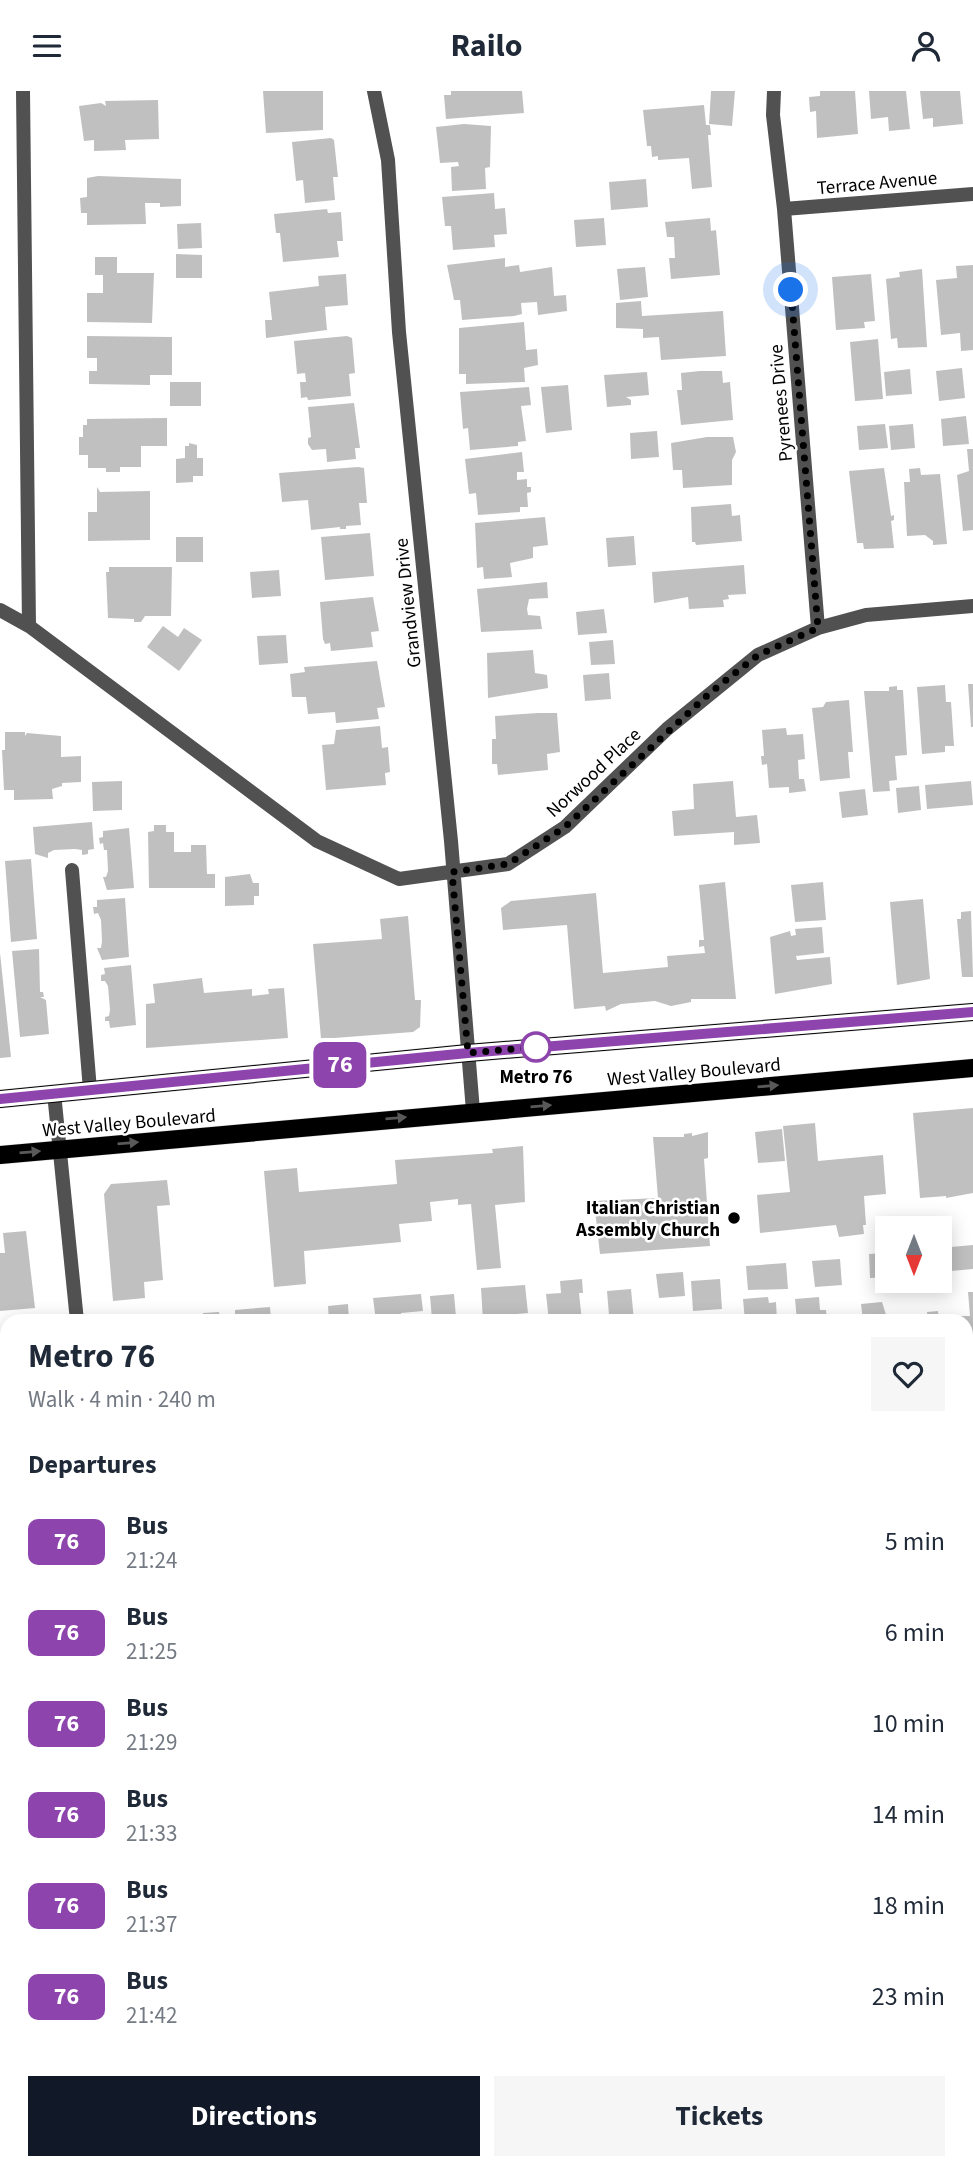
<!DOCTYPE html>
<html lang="en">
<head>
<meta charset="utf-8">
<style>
	:root { --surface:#fff; --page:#f6f6f7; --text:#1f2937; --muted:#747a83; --accent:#111827 }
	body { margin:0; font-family:"Source Sans 3",sans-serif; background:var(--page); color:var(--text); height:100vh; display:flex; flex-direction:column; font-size:26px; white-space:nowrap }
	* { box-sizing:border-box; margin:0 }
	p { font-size:23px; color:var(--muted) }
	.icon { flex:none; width:38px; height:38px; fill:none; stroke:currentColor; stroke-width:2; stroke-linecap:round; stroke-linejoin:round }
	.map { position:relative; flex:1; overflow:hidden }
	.sheet { position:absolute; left:0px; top:1223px; width:973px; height:856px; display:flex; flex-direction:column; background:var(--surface); border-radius:21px 21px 0 0; box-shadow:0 4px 18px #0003 }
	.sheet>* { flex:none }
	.badge { padding:0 14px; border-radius:10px; font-size:24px; line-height:46px }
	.needle { width:46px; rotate:180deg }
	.tools { position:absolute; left:875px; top:1125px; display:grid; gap:14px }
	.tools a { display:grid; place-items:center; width:77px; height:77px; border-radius:0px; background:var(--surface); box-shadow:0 4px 18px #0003; font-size:35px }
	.you { position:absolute; width:35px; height:35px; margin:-18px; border:5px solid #fff; border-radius:50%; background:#1a73e8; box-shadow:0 0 0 10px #1a73e833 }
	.map>.badge { position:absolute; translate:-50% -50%; box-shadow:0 0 0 4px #fff }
	h2 { padding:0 28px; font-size:26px; line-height:63px }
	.round { display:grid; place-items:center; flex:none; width:74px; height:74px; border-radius:0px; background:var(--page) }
	.head { display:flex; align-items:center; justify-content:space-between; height:119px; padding:0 28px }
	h1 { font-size:33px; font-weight:700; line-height:52px }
	.primary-button { display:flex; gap:14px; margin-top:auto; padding:14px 28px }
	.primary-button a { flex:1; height:80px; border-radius:0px; background:var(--accent); color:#fff; font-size:28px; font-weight:700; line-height:80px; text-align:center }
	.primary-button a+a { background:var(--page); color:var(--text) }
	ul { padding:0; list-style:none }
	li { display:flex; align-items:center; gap:21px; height:91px; padding:0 28px }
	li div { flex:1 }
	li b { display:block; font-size:26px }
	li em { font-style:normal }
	li .badge { min-width:77px; font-weight:700; text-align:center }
	header { display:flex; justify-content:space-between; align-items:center; height:91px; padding:0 28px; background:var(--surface); font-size:32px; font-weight:700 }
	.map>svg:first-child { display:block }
</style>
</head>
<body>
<header><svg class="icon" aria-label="menu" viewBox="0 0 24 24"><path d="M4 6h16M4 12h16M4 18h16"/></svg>Railo<svg class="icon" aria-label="person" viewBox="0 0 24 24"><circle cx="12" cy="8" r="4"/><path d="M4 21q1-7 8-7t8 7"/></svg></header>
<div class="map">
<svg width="973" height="2078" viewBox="0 0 973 2078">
	<rect width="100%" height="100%" fill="#fff"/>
	<path fill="#c0c0c0" d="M263,0H323V39L266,42Z
		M451,0H522L524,22L446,28L444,4H451Z
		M711,0H735L732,35L709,33Z
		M820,0H855L858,43L817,47L816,20L810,21L809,6L820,5Z
		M869,0H906L910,38L889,40L888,26L871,28Z
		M920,0H960L963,33L933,36V27L923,28Z
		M158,9L159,48L125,49L126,59L94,60V49L84,50L79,15L101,12L106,15L105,10Z
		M704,14L706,34H710L711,44H708L712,96L692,98L689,67L658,69V65L652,66L651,55H647L643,19Z
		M464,33L491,35L490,76L485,77L486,98L452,100L451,76L459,75L458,71L440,72L436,36Z
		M331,47L334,49L338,86H333L335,109L305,112L303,89L296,90L292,51Z
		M98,85L181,88V115L160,116V112H145L146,133L87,134V122H81L80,107L87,106V87Z
		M646,88L648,116L611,119L609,91Z
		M494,102L495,118L505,117L507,143L494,144L495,156L453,159L451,135H445L442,106Z
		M327,118L328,122L341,121L343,150H337L339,166L283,171L280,142H276L274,123Z
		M604,127L606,154L576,156L574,129Z
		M710,127L711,140L716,139L720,184L671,188L669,167H675L674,146H667L665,131Z
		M201,132L202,157L178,158L177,133Z
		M176,163L202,164V187H176Z
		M95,166H117V182H154L152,232L87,231V202H103V184H95Z
		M505,167V176L519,174L520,181L552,176L554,205L566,204L567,220L538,224L537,211L521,212L522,223L514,225L462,229L460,209H454L447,174Z
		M973,174V259L961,260L960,242L941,244L936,189L957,187L956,175Z
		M645,176L648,206L620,209L617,178Z
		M922,178L927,256L898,257L897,247L891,248L886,188L900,186L899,181Z
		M346,183L348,214L325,216L327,239L266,247L265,229H272L269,201L319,195L318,185Z
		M871,183L875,230L864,231L865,237L836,239L832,186Z
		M641,210L642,225L723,220L726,265L661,269L659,246L643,247V238L616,237V212Z
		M524,231L526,259L537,258L538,274L524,277L525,291L466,293V283H459V237Z
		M87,245L172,246V284H150V294L89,293V280H97V267H87Z
		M347,245L352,247L355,282L349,283L351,305L308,309L307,306L301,307L300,291H306L305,282L297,283L294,250Z
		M878,248L883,308L855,310L850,251Z
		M962,277L965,307L939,310L936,280Z
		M910,278L912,303L886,305L884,281Z
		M700,280H722L723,292L730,291L733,329L681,334L677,299H682L681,282Z
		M647,281L649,304L626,306L631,309V314L607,316L604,284Z
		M170,291H201V315H170Z
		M568,294L572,339L546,342L541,296Z
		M529,296L531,314L521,315L526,350L518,351V355L470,359L468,337L463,338L460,301Z
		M354,312L360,357H355L356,368L327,371L326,358L312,359L308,353V347L311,346L308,316Z
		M966,325L969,353L943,355L941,328Z
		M167,327V355H141V376H120V381H106V377H88V364H79V346H83V334H87V328Z
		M885,333L888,357L859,359L857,335Z
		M913,333L915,357L891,359L889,335Z
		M657,340L659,366L631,368L630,342Z
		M707,346H733L736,361L732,369V394L683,397L682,379H673L671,352Z
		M189,352L197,354V367H203V385H193V391L176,392V368L185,367V355H189Z
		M967,358H973V439L963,440L957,384L969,380Z
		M522,361L524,381H517V389L527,388V396H531V401L527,402L528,416H520V421L478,424L476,402L469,403L465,368Z
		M358,376L364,377L367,412H359L361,434L346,435V438H340V436L311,439L308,409L282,411L279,382Z
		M884,377L891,425L894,424V429L891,430L894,457L864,458L863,452H857L849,380Z
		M920,377L921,384L940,383L947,453L933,454V450L925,444L907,445L904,391H910L909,378Z
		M97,396L100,401L150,400V449L88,450V421H97Z
		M731,413L732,425L740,424L742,450L696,454L695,451H692L691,416Z
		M545,426L548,454L533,456V467L510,472L512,486L484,488L483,476L477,477L475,432Z
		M370,442L374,485L325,489L321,446Z
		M634,445L636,474L608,476L606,447Z
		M176,446H203V471H176Z
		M744,474L746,503L728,504L729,508L723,509L724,516L689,518L688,506L654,512L652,481Z
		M109,476H172L171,525H145L141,531H134V528L108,527L106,481H109Z
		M279,479L281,505L252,507L250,481Z
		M547,491L548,507L529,508L527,518L528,524L540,525L542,538L481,541L477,498Z
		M373,506L379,540L371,541L373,556L331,560L330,552L325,553L323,548L320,511Z
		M604,518L607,542L578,544L576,521Z
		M163,535L178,546L184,537L202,549L179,580L147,556Z
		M286,544L288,572L259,574L257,545Z
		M613,549L615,573L591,574L589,551Z
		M533,559L535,582L547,584L548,597L488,607L487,562Z
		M377,570L385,616L377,617L379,628L336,632L335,621L308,623L306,606H292L290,583L305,581L304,576Z
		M609,582L611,608L585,610L583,584Z
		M968,593H973V636H971Z
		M945,594L946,611H951L954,655H945V661L922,663L917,596Z
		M897,595V599H903L907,664L895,665L897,689L889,690L890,700L873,701L864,600H889V596Z
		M849,609L853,661H848L850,687L820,690L812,617L823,616L826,611Z
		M538,622H557L560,661L547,663L548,679L498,684L497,673H492V648H496L495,625Z
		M380,635L382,657L388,656L390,681L385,682L386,694L326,699L322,654L334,653L336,639Z
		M786,637L787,644L803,643L805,668L798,669L799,688H804L806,700L789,702V696L769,697L767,673L762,674L761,665H764L762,639Z
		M5,641H25V645L27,642L61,645V666L81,665V691L62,692V695L52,698L53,708L14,709V699H4L2,659H5Z
		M122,690V719L93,720L92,691Z
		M733,690L736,726L757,724L760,752L734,754V741L674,745L672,720L694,718L693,693Z
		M971,690L973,714L927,718L925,694Z
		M919,695L921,719L898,722L896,697Z
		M865,698L868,724L842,727L839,701Z
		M92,731L94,758L88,759V763L82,764V759L75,758L54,759L48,762V767L35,763L33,736Z
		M154,734H166V741H174V761H191V754H206L207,783H215V797H149L148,741L154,740Z
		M129,737L134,797L107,799L103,786H106L108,780L107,759H104L103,752L100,753L99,747L103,746V740Z
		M31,768L37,848L11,851L5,770Z
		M250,783L253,792H259V805H254V814L225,815V786Z
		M725,791L736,908H691V911L671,915L655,910L621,913L606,920L605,915L574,918L567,834L503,839L501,817L511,810L596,802L603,882L668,876L667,865L705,862L704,855L699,856V849H704L699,794Z
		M823,791L826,829L795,831L791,794Z
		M125,807L129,866L102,869L97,857H101L102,850L101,829L98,822L94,823L93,816H97V809Z
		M923,808L930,888L897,894L890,811Z
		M971,820L973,886H962L957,828H961V821Z
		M408,825L415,909H421L420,936L413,941L321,948L313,853L382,848L380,828Z
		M822,836L824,862L796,865L797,869L830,866L832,893L775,903L770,846L790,840L791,845L796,844L795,838Z
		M39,858L40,901H43L44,906H40L46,909L49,943L20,946L12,860Z
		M0,862L11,966L0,967Z
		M131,874L136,934L110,937L109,930H105V926L109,925L110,919L108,895L105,890H101V884L105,883L104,877Z
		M202,887L204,902L252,898V905L269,903L268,898L284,897L288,947L146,957V913L155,912L153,893Z
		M973,1017V1102L946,1107V1105L920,1107L913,1022Z
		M815,1032L818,1070L883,1064L886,1103L864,1105L866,1134H863L864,1143L839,1146L836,1134L760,1142L757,1104L790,1101L783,1035Z
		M782,1038L785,1070L758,1072L755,1041Z
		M708,1041V1067L704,1068L710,1155L600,1163L594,1110L658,1107L653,1046H684V1043L692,1042V1045Z
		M523,1055L525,1111L495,1114L501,1177L477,1179L471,1113L458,1114V1108L430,1111L432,1130L399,1133L401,1151L304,1160L306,1193L274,1196L264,1080L297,1077L299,1101L397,1093L395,1069L493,1062L492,1058Z
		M167,1089L170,1114L157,1115L163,1189L144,1191L145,1207L113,1210L104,1103L111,1093Z
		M26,1140L35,1217L0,1220V1162H5L3,1142Z
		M973,1154V1178L940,1181V1157Z
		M887,1162V1186L870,1187L869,1163Z
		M840,1168L842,1194L815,1196L812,1170Z
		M786,1172L788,1198L748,1199L746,1175Z
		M683,1181L685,1205L659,1207L656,1183Z
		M582,1188L583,1202H579L582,1230H549L546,1203L561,1202L560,1190Z
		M720,1188L722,1218L693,1220L691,1190Z
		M525,1194L528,1222L505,1224V1229L483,1230L481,1197Z
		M631,1198L634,1230H616L615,1224H609L607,1200Z
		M968,1201H973V1281L966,1282V1230H961V1225H970Z
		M421,1203L423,1220L401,1222V1230H376L373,1207Z
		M454,1203L456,1226L432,1228L430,1205Z
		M768,1206L769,1212L776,1211L777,1230H745L743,1208Z
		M819,1206L820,1219H826L827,1230H797L795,1208Z
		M882,1211L888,1230H863L861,1213Z
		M348,1213L349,1230H329L328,1215Z
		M270,1216L271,1228L203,1230V1222L219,1221L220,1228L235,1227V1219Z
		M938,1220L939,1230H928L927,1221Z
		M721,1226L722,1230H693V1228Z
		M7,1239V1271H0L1,1240Z
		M0,1292H7V1348H0Z
		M0,1489L7,1546V1558L0,1559Z
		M973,1512V1545L966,1539V1520Z
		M966,1573H973V1646L966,1647Z
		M7,1683V1734L0,1735V1684Z
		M7,1863V1915L0,1916V1864Z"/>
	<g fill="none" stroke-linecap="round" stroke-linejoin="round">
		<g stroke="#dbdbdb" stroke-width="19">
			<path id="primary" d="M0,1008L468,962L973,921
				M0,1064L973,977"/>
		</g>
		<path stroke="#515151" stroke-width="14" d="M23,0L29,535
			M374,0L388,69L399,241L451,750L473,1020
			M774,0L773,24L784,118L818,537
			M784,118L973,103
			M0,519L29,535L317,750L399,788L508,773L565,736L667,638L758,564L818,537L866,524L973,515
			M72,779L90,999
			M54,1002L77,1230
			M966,1345H973
			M0,1427L7,1426
			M966,1714L973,1713
			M0,1800L7,1799
			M769,2072V2078"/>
		<path stroke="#1e1e1e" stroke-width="14" d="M966,2034L973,2033
			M613,2078L660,2072"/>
		<use href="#primary" stroke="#000" stroke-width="18"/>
		<g stroke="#000" stroke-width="8">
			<path id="rail" d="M966,1925L973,1924
				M966,1945L973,1944
				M0,2042H7
				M0,2063L7,2062"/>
		</g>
		<use href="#rail" stroke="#fff" stroke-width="5" stroke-dasharray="16" stroke-linecap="butt"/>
	</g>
	<defs><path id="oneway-solid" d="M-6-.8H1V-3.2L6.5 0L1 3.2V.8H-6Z" transform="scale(1.75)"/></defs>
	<g fill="#595959">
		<use href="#oneway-solid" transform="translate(768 995) rotate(-5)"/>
		<use href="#oneway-solid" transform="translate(541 1015) rotate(-5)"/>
		<use href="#oneway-solid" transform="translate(396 1027) rotate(-5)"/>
		<use href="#oneway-solid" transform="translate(128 1052) rotate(-5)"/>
		<use href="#oneway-solid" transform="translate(30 1061) rotate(-5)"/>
	</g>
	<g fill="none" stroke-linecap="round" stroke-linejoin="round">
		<g stroke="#fff" stroke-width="16">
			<path id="line" d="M0,1008L468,962L973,921"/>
		</g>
		<use href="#line" stroke="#8e44ad" stroke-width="10"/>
		<path stroke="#000" stroke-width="7" stroke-dasharray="0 12.6" d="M536,956L468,962L452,781L508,773L565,736L711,601L758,564L818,537L791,199"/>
	</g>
	<circle fill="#fff" stroke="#8e44ad" stroke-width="3.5" cx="536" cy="956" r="14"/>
	<circle fill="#000" stroke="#fff" stroke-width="2.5" cx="734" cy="1127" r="7"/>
	<g text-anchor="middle" stroke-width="5" stroke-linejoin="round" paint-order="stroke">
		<g font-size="19" fill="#000" stroke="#fff">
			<text transform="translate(877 91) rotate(-5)" y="7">Terrace Avenue</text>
			<text transform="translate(780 312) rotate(-95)" y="7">Pyrenees Drive</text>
			<text transform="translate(407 512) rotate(-96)" y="7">Grandview Drive</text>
			<text transform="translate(593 681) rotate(-43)" y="7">Norwood Place</text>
			<text transform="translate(694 980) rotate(-5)" y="7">West Valley Boulevard</text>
			<text transform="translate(129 1031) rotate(-5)" y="7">West Valley Boulevard</text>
		</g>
		<g font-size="19" font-weight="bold" fill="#000" stroke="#fff">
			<text x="536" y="992">Metro 76</text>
		</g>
		<g font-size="19" font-weight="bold" fill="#000" stroke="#fff" text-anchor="end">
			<text x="720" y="1123">Italian Christian<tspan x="720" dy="22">Assembly Church</tspan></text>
		</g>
	</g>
</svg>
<div class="tools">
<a><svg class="needle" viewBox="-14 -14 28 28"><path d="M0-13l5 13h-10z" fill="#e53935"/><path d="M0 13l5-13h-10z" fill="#747a83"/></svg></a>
</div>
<div class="you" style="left:791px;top:199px"></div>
<b class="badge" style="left:340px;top:974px;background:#8e44ad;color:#fff">76</b>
<section class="sheet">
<div class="head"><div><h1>Metro 76</h1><p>Walk · 4 min · 240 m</p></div><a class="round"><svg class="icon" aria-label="heart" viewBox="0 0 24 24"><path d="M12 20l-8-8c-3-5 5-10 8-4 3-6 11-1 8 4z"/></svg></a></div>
<h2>Departures</h2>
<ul>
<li><span class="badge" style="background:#8e44ad;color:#fff">76</span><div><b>Bus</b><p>21:24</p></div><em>5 min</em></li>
<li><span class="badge" style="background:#8e44ad;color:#fff">76</span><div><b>Bus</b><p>21:25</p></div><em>6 min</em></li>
<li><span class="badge" style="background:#8e44ad;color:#fff">76</span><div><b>Bus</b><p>21:29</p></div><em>10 min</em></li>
<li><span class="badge" style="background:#8e44ad;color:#fff">76</span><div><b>Bus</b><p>21:33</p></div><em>14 min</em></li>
<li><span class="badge" style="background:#8e44ad;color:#fff">76</span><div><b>Bus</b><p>21:37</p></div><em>18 min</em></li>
<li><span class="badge" style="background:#8e44ad;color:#fff">76</span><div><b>Bus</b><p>21:42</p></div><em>23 min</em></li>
</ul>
<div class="primary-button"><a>Directions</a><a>Tickets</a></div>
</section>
</div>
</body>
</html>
